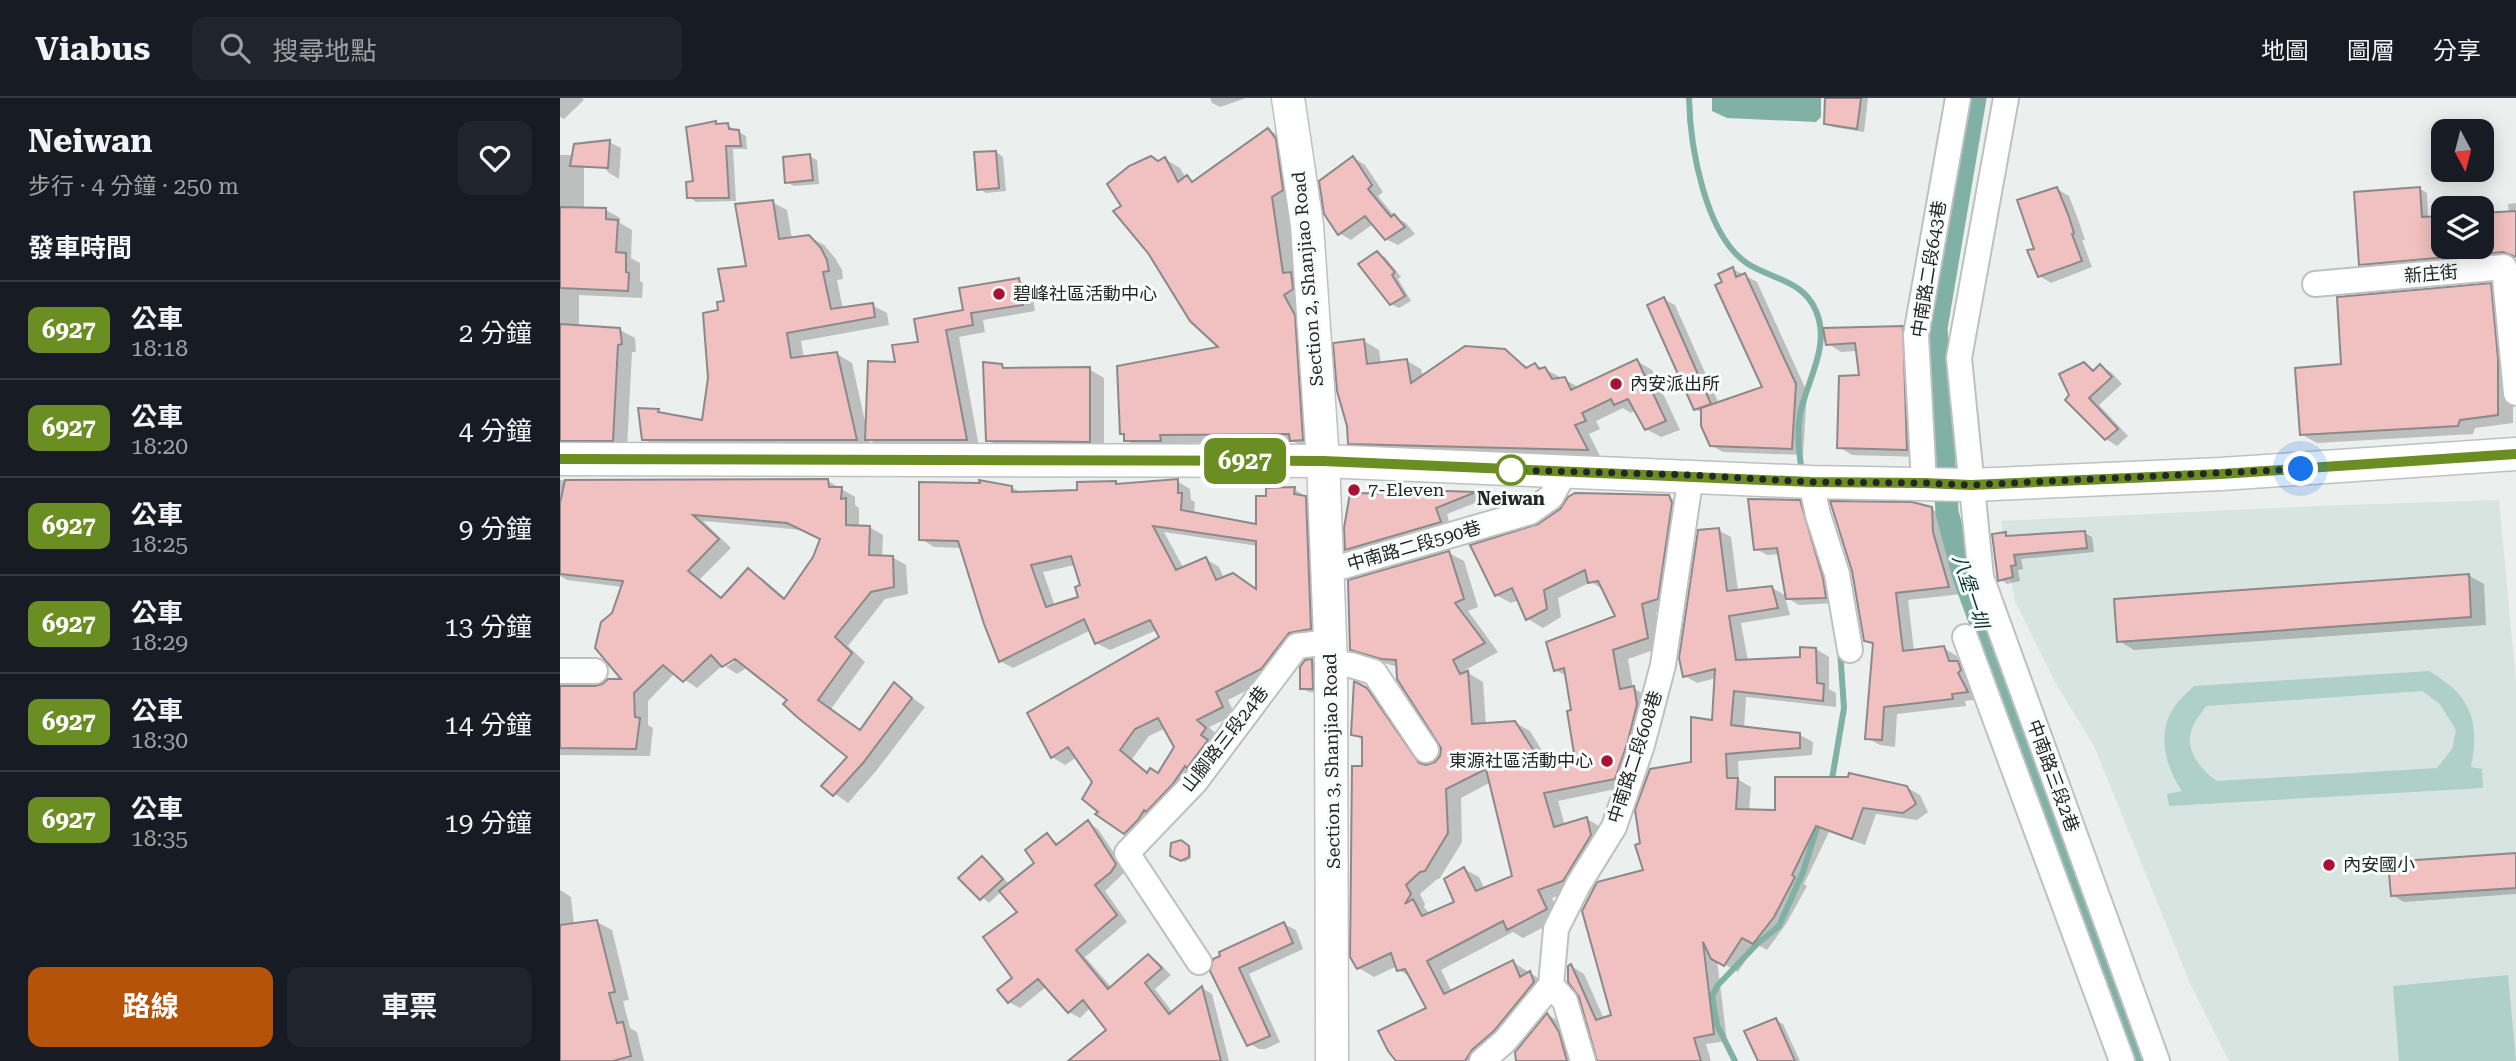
<!DOCTYPE html>
<html lang="zh-TW">
<head>
<meta charset="utf-8">
<style>
	:root { --surface:#171b24; --page:#20242c; --text:#f1f3f6; --muted:#9ea1a6; --line:#363941; --accent:#b45309 }
	body { margin:0; font-family:"Roboto Serif","Noto Sans TC",serif; background:var(--page); color:var(--text); height:100vh; display:flex; flex-direction:column; font-size:26px; white-space:nowrap }
	* { box-sizing:border-box; margin:0 }
	p { font-size:23px; color:var(--muted) }
	.icon { flex:none; width:38px; height:38px; fill:none; stroke:currentColor; stroke-width:2; stroke-linecap:round; stroke-linejoin:round }
	.map { position:relative; flex:1; overflow:hidden }
	.sheet { display:flex; flex-direction:column; background:var(--surface); width:560px }
	.sheet>* { flex:none }
	.badge { padding:0 14px; border-radius:10px; font-size:24px; line-height:46px }
	.needle { width:46px; rotate:173deg }
	.buttons { position:absolute; left:1871px; top:21px; display:grid; gap:14px }
	.buttons a { display:grid; place-items:center; width:63px; height:63px; border-radius:14px; background:var(--surface); box-shadow:0 4px 18px #0003; font-size:35px }
	.you { position:absolute; width:35px; height:35px; margin:-18px; border:5px solid #fff; border-radius:50%; background:#1a73e8; box-shadow:0 0 0 10px #1a73e833 }
	.map>.badge { position:absolute; translate:-50% -50%; box-shadow:0 0 0 4px #fff }
	h2 { padding:0 28px; font-size:26px; line-height:63px }
	.round { display:grid; place-items:center; flex:none; width:74px; height:74px; border-radius:14px; background:var(--page) }
	.headline { display:flex; align-items:center; justify-content:space-between; height:119px; padding:0 28px }
	h1 { font-size:33px; font-weight:700; line-height:52px }
	.action { display:flex; gap:14px; margin-top:auto; padding:14px 28px }
	.action a { flex:1; height:80px; border-radius:14px; background:var(--accent); color:#fff; font-size:28px; font-weight:700; line-height:80px; text-align:center }
	.action a+a { background:var(--page); color:var(--text) }
	ul { padding:0; list-style:none }
	li { display:flex; align-items:center; gap:21px; height:98px; padding:0 28px; border-top:2px solid var(--line) }
	li div { flex:1 }
	li b { display:block; font-size:26px }
	li em { font-style:normal }
	li .badge { min-width:77px; font-weight:700; text-align:center }
	header { display:flex; align-items:center; gap:42px; box-sizing:border-box; height:98px; padding:0 35px; background:var(--surface); border-bottom:2px solid var(--line) }
	header strong { font-size:33px }
	nav { display:flex; gap:38px; margin-inline-start:auto; font-size:24px }
	.search { width:490px; height:63px; background:var(--page); display:flex; align-items:center; gap:18px; box-sizing:border-box; padding:0 24px; border-radius:14px; color:var(--muted); font-size:26px }
	main { display:flex; flex:1; min-height:0 }
	.map>svg:first-child { display:block }
</style>
</head>
<body>
<header>
<strong>Viabus</strong>
<div class="search"><svg class="icon" aria-label="search" viewBox="0 0 24 24"><circle cx="10" cy="10" r="6"/><path d="M15 15l6 6"/></svg>搜尋地點</div>
<nav><a>地圖</a><a>圖層</a><a>分享</a></nav>
</header>
<main>
<section class="sheet">
<div class="headline"><div><h1>Neiwan</h1><p>步行 · 4 分鐘 · 250 m</p></div><a class="round"><svg class="icon" aria-label="heart" viewBox="0 0 24 24"><path d="M12 20l-8-8c-3-5 5-10 8-4 3-6 11-1 8 4z"/></svg></a></div>
<h2>發車時間</h2>
<ul>
<li><span class="badge" style="background:#6b8e23;color:#fff">6927</span><div><b>公車</b><p>18:18</p></div><em>2 分鐘</em></li>
<li><span class="badge" style="background:#6b8e23;color:#fff">6927</span><div><b>公車</b><p>18:20</p></div><em>4 分鐘</em></li>
<li><span class="badge" style="background:#6b8e23;color:#fff">6927</span><div><b>公車</b><p>18:25</p></div><em>9 分鐘</em></li>
<li><span class="badge" style="background:#6b8e23;color:#fff">6927</span><div><b>公車</b><p>18:29</p></div><em>13 分鐘</em></li>
<li><span class="badge" style="background:#6b8e23;color:#fff">6927</span><div><b>公車</b><p>18:30</p></div><em>14 分鐘</em></li>
<li><span class="badge" style="background:#6b8e23;color:#fff">6927</span><div><b>公車</b><p>18:35</p></div><em>19 分鐘</em></li>
</ul>
<div class="action"><a>路線</a><a>車票</a></div>
</section>
<div class="map">
<svg width="1956" height="963" viewBox="0 0 1956 963">
	<rect width="100%" height="100%" fill="#ebefee"/>
	<path fill="#d7e4e0" d="M1939,402L1956,584V963H1669L1630,885L1534,648L1495,584L1455,503L1441,423L1756,408Z"/>
	<path fill="#aed0c6" fill-rule="evenodd" d="M1869,573C1911,598 1920,621 1911,669L1922,671L1923,690L1609,708L1607,696L1622,693C1608,673 1598,642 1609,618C1614,606 1625,597 1634,588ZM1862,593L1880,606L1896,632L1892,651L1877,670L1657,683C1643,674 1625,653 1631,634C1633,625 1641,616 1646,608Z
		M1948,877L1956,963H1839L1833,888Z"/>
	<path fill="#80b1a4" d="M1152,0H1261V19L1256,24L1167,20L1152,13Z"/>
	<path fill="#0003" fill-rule="evenodd" d="M0,0H22L24,2L4,21L0,19Z
		M650,0H686L660,9L652,5Z
		M1267,0H1308L1304,34L1273,29L1265,25Z
		M155,25L167,27L186,38L187,51H173L176,103L136,104L129,99Z
		M709,32L723,40L737,100L727,107L737,179L746,350L735,344L615,345V351H580L566,342L662,250L564,109L599,65L605,61L620,70L626,80L635,84Z
		M49,44L61,50L59,81L49,75L23,47Z
		M436,54L443,59L446,93L426,95L419,90Z
		M0,57H10L24,66V111L46,112L60,120V125L72,132L71,160L80,165V183L83,185L82,200L19,197V229L60,232L75,240L76,254H72L67,350H0Z
		M249,58L257,62L259,86L234,88L226,84Z
		M794,60L805,67L823,94L818,98L835,119L846,125L855,136L838,147L826,141L813,126L791,142L779,135Z
		M1497,91L1509,98L1519,124L1525,142H1522L1532,169L1491,185L1479,178L1477,153Z
		M1860,91L1867,95L1868,121L1883,120V149H1922V117L1949,115L1948,106L1956,105V159L1952,157L1808,170L1801,166Z
		M212,104L227,112L232,141L248,138L264,147L275,160L282,172L283,181L277,182L283,211L312,207L327,215L329,227L241,243L244,260L277,256L292,265L306,328L337,266L360,246L405,214L458,182L471,189L475,213L423,222L425,234L399,239L419,349L320,348L309,342L311,350L99,349L83,341L98,312L107,317L143,324L160,214L188,169Z
		M817,155L825,159L841,179L838,181L851,203L839,210L831,206Z
		M1173,171L1197,184L1247,294L1243,357L1163,354L1151,347L1143,315L1135,311L1103,201L1115,207L1159,306L1204,290L1164,185Z
		M1930,187L1946,196L1953,270V325L1915,330L1913,336L1757,345L1741,336L1783,268Z
		M1342,230L1356,238L1361,359L1292,357L1279,349L1301,279L1298,253L1281,254L1267,245Z
		M804,243L819,252L821,266L847,263L861,271L863,279L944,253L969,270L975,267L985,271L1020,290L1077,263L1092,272L1120,332L1101,339L1086,331L1076,312L1071,315L1063,310L1036,323L1040,331L1029,336L1041,360L805,353L790,345Z
		M1524,266L1536,273L1541,268L1552,275L1562,286L1539,307L1568,338L1557,348L1546,341L1507,302Z
		M441,268L449,272L529,271L544,280V352L443,350L428,342Z
		M0,382L166,385L268,383L295,399V407L299,410V429H309L323,437L322,459H332L346,467L348,496L325,501L288,548L305,564L271,611L301,633L335,587L365,609L316,673L288,705L264,688L290,659L229,602L188,569L177,576L166,569L183,558L181,555L165,565V568L163,567L137,590L115,575L88,603V627L93,630L90,658L0,657V588L1,590H35L65,583L54,516L63,489L7,482L0,478ZM143,423L242,432L262,441L255,460L226,501L202,480L189,472L163,501L140,481L171,450Z
		M617,383L630,391L631,402L635,404L634,416L698,428L708,399L734,391L759,407L764,538L715,578L668,602L675,617L649,629L658,638L579,742L538,716L534,684L517,659L505,667L492,659L601,540L597,532L550,552L536,545L531,532L453,570L440,563L402,450L374,449L361,441L451,389L462,395L518,394L555,385L561,387ZM604,434L698,448V493L664,480L659,469L646,461L624,471ZM515,467L522,488L520,500L495,508L483,474ZM606,630L617,649L599,677L589,675L572,661L589,638Z
		M860,394L915,396L925,401L887,416L891,431L798,458L787,451L860,398Z
		M1108,399L1124,408L1112,509L1096,514L1102,549L1068,561L1073,590L1089,599L1070,688L998,703L1005,728L1027,721L1042,730L1018,791L992,800L1001,820L963,840L953,834L881,872L892,894L953,864L984,884L925,963H839L868,911L851,879L839,872L837,868L814,879L799,870L803,642L793,636L806,591L822,600L867,668L876,665L883,652L838,569L807,560L792,551L889,455L904,463L918,509L908,513L938,554L907,571L910,576L923,584L926,627L954,624L970,633L987,661L1016,657L1007,578L995,572L1057,519L1044,492L1031,484L998,500L1001,519L983,530L968,521L959,502L951,505L936,497ZM931,684L954,779L925,792L919,779L904,771L896,805L870,816L864,809L865,806L860,796L876,782L880,780L902,744L901,700Z
		M1239,404L1251,410L1277,505L1239,507L1225,499L1230,517L1181,525L1188,563L1242,561L1256,551L1269,559V591L1276,595V609L1186,599L1184,630L1240,637L1253,644L1252,657L1178,663L1179,682L1191,689L1189,713L1217,714L1346,689L1360,697L1368,714L1357,722L1316,716L1305,747L1269,734L1244,786L1247,788L1226,826L1207,852L1196,846L1178,874L1157,862L1167,943L1146,946L1151,963H1039L1011,868L1024,876L1044,921L1053,918L1085,773L1081,746L1132,665L1154,624L1156,580L1137,585L1125,578L1158,432L1171,439L1178,493L1212,490L1227,498L1220,456L1207,457L1196,451Z
		M1371,411L1385,418L1386,443L1402,496L1348,502L1354,553L1383,550L1397,558L1400,566L1411,572L1420,601L1405,603L1406,608L1337,616L1335,649L1320,647L1307,640L1314,547L1305,542Z
		M1525,435L1532,439L1534,454L1461,461L1463,471L1458,472L1460,483L1447,486L1440,481L1445,436L1451,439Z
		M1908,477L1924,486L1926,527L1574,552L1559,543Z
		M752,563L759,567L760,595L749,594L741,590L746,564Z
		M528,725L538,731L566,773L545,793L567,824L525,859L552,890L588,858L598,864L611,877L595,891L613,915L642,890L652,896L669,963H511L548,932L531,909L520,920L509,914L487,888L460,910L449,904L454,880L459,814L442,793L429,805L401,780L422,760L429,764L450,787L477,765L487,737L500,747Z
		M624,746L631,751V760L625,764L612,757Z
		M1956,757V796L1844,804L1832,797Z
		M0,792L11,799L14,827L37,824L52,832L69,902L63,903L70,930L77,934L84,963H0Z
		M724,826L736,832L743,851L689,876L720,944L705,951H699L687,944L655,862Z
		M988,917L999,923L1016,963H955Z
		M1216,922L1223,926L1240,963H1200Z"/>
	<g fill="none" stroke-linecap="round" stroke-linejoin="round">
		<path stroke="#80b1a4" stroke-width="6" d="M1129,0C1130,48 1145,138 1188,166C1212,181 1244,183 1256,213C1271,248 1247,282 1240,316C1237,334 1239,356 1242,374
			M1271,687L1284,610L1280,552
			M1175,963L1157,927L1152,898L1158,887L1197,846L1219,828L1243,774L1260,720"/>
		<path stroke="#80b1a4" stroke-width="23" d="M1415,0L1376,230L1387,414L1404,479L1581,963"/>
	</g>
	<path fill="#f1c0c1" stroke="#8c8989" stroke-width="2" fill-rule="evenodd" d="M1265,0H1301L1297,31L1264,26Z
		M156,23V26L168,25L169,31L179,32L181,48H166L169,100H127L126,84L133,83L126,29Z
		M708,30L716,41L723,92L712,99L723,175L731,174L732,182L733,191L724,197L735,217L743,342L730,343L729,336L600,337L601,343H564V336H560L557,268L658,249L630,223L588,155L553,113L561,108L547,86L569,68L591,58L598,63L605,59L618,84L627,77L632,84Z
		M50,42L48,70L10,68L14,46Z
		M436,53L439,90L417,92L414,54Z
		M250,56L253,82L225,85L223,59Z
		M793,58L812,87L808,91L831,119L834,116L845,129L825,142L805,118L778,137L764,116L759,83Z
		M1497,89L1508,116L1514,135L1512,136L1522,163L1478,179L1467,152L1474,151L1457,102Z
		M1860,89L1862,119L1883,118V149H1922V115L1956,113V159L1943,154L1799,167L1794,94Z
		M213,102L219,141L249,137L261,150L267,162L269,173L263,174L271,211L313,205L315,219L227,235L231,260L277,254L297,342H82L78,310L99,311L98,314L142,322L148,280L143,215L158,212L157,204L164,203L158,171L186,168L175,106Z
		M0,109L46,110V121L58,122L56,154L66,155V174L69,175L68,193L0,190Z
		M817,153L835,174L832,177L845,198L830,207L798,166Z
		M1173,169L1176,179L1185,175L1236,286L1232,351L1150,348L1141,328V310L1202,289L1155,187L1162,184L1158,176Z
		M459,180L463,207L411,215L413,227L386,232L407,342H305L308,263L335,264L332,247L358,244L354,221L403,212L399,190Z
		M1931,185L1938,261V317L1900,322L1898,328L1740,337L1735,270L1781,266L1777,199Z
		M1104,199L1151,306L1134,312L1087,207Z
		M0,226L60,230L62,246L58,247L53,343H0Z
		M1343,228L1347,352L1277,350L1279,278L1299,277L1295,245L1266,247L1263,230Z
		M804,241L807,266L847,261L851,285L905,248L945,251L966,270L975,265L979,271L985,269L992,281L1005,279L1011,292L1077,261L1106,323L1085,332L1068,301L1054,307L1051,301L1022,315L1026,323L1015,327L1028,352L788,346L787,328L777,293L773,245Z
		M423,264L442,266L443,270L530,269V344L426,343Z
		M1524,264L1533,273L1540,266L1552,279L1529,300L1558,331L1545,342L1505,302L1509,297L1499,276Z
		M268,381L269,389H282L281,401L286,400V427L310,428L309,457L333,458L334,489L311,494L275,539L292,555L258,602L300,632L334,584L352,600L303,665L273,698L261,688L287,659L237,619L223,606L227,602L175,561L162,569L151,557L123,584L103,567L74,595L75,619L80,620L76,651L0,650V588H35L42,586L48,581H61L35,550L41,524L52,515L63,483L0,476V405L5,382ZM133,417L227,425L260,441L253,459L224,501L188,470L161,500L128,473L159,441Z
		M618,381V395H622L621,412L696,426V398H706V390L735,389L734,396L746,398L751,531L729,535L701,571L656,594L663,609L637,622L646,630L641,637L648,642L627,670L625,668L612,687L586,714L584,712L578,722L564,736L535,716L538,714L522,701L532,684L508,649L491,660L467,615L599,539L590,522L535,546L524,521L439,564L424,526L398,443L359,442V384L420,385L419,382L452,388V394L517,392V384L556,383V386ZM593,428L696,443V491L673,475L656,482L646,459L616,472ZM511,458L520,487L515,489L518,499L486,509L471,467ZM598,620L614,649L598,675L590,670L587,675L560,652L575,631Z
		M858,392L916,394L876,410L881,424L785,452L784,430L790,395L858,396Z
		M1015,395L1109,397L1112,405L1098,501L1082,506L1088,540L1053,552L1060,591L1074,588L1077,606L1068,643L1055,681L984,695L994,729L1027,719L1031,737L1003,783L978,792L987,811L947,832L943,823L867,863L884,896L953,862L960,879L970,873L974,884L934,933L912,952L905,963H836L828,953L818,933L866,910L845,871L837,873L831,855L797,871L790,859L792,668H802V639L791,637L794,583L807,590L859,665L866,667L875,664L880,658L881,650L837,581L836,562L821,561L790,552L788,482L889,453L904,501L895,505L925,545L893,562L900,576L908,573L912,626L955,623L979,661L1014,655L1007,613L1011,612L1004,570L994,573L986,544L1055,518L1038,483L1028,485L1025,472L984,492L987,511L966,522L952,490L935,498L910,447L978,426L1000,411L1008,399ZM926,671L952,778L916,793L904,769L884,781L894,804L862,818L853,801L845,806L851,796L846,787L860,774L865,773L888,735L886,691Z
		M1188,401L1240,402L1263,480L1266,500L1226,501L1217,450L1194,452Z
		M1270,403L1352,404L1372,409L1373,434L1389,489L1336,495L1343,553L1384,548L1389,563H1398L1401,572L1398,575L1408,594L1392,596L1393,601L1324,609L1322,642L1305,641L1313,545L1304,543L1292,473Z
		M1159,430L1167,493L1212,488L1218,510L1169,518L1176,562L1240,559V549L1256,550L1257,585L1264,586L1263,603L1174,593L1171,627L1240,635V650L1166,656L1167,680H1178L1176,711L1215,712V679H1288L1289,675L1347,688L1356,706L1343,715L1303,710L1292,741L1256,728L1232,777L1235,779L1214,819L1193,846L1182,840L1164,868L1151,861L1143,844L1154,936L1134,940L1141,963H1037L1019,899L1008,884V868L1011,866L1036,922L1051,917L1022,813L1037,784L1083,772L1075,747L1080,745L1075,712L1090,671L1131,664V619L1152,622L1155,571L1123,579L1119,560L1138,432Z
		M1525,433L1527,450L1454,457L1456,467L1451,468L1453,479L1438,483L1432,436L1446,434V438Z
		M1909,476L1911,519L1557,544L1554,501Z
		M752,561L753,591H740V569L745,562Z
		M528,722L556,766L551,774L535,787L557,817L516,852L548,891L588,856L602,870L585,885L609,916L642,888L661,963H508L546,932L523,902L508,915L478,881L448,905L437,892L452,880L423,839L457,814L439,793L474,765L465,752L487,735L496,747Z
		M621,742L629,748V759L621,763L610,758L611,745Z
		M1956,755V790L1831,798L1828,764Z
		M422,758L443,781L420,802L398,780Z
		M37,822L55,894L49,895L57,925L63,924L71,958L53,963H0V827Z
		M724,824L733,845L679,870L710,938L687,948L650,873L653,861L660,858L659,854Z
		M987,915L999,934L1007,963H956L955,954Z
		M1216,920L1235,963H1198L1184,933Z"/>
	<g fill="none" stroke-linecap="round" stroke-linejoin="round">
		<g stroke="#bec1c0" stroke-width="28">
			<path id="minor" d="M1446,0L1399,260L1421,479L1597,963
				M1755,186L1944,169L1956,295
				M1251,384L1258,417L1277,476L1290,552
				M1364,385L1356,237L1398,0
				M767,473L970,414L991,399L1005,374
				M1405,539L1562,963
				M771,565L791,567L814,574L866,652
				M0,573H35
				M639,864L567,755L635,684L737,548L770,544
				M922,963L945,943L991,887
				M1023,963L1005,903L991,887L996,831L1018,787L1054,729L1082,647L1103,567L1131,377"/>
		</g>
		<g stroke="#bec1c0" stroke-width="35">
			<path id="major" d="M728,0L747,127L763,363L771,565L772,963
				M0,361L763,363L1251,384L1411,387L1661,376L1956,356"/>
		</g>
		<use href="#minor" stroke="#fff" stroke-width="24"/>
		<use href="#major" stroke="#fff" stroke-width="32"/>
	</g>
	<g fill="none" stroke-linecap="round" stroke-linejoin="round">
		<g stroke="#fff" stroke-width="16">
			<path id="line" d="M0,361L763,363L1251,384L1364,385L1411,387L1661,376L1956,356"/>
		</g>
		<use href="#line" stroke="#6b8e23" stroke-width="10"/>
		<path stroke="#252626" stroke-width="7" stroke-dasharray="0 12.6" d="M951,372L1131,377L1251,384L1364,385L1411,387L1741,371"/>
	</g>
	<g fill="#a91234" stroke="#f8fcfb" stroke-width="2.5">
		<circle cx="439" cy="196" r="7"/>
		<circle cx="1056" cy="286" r="7"/>
		<circle cx="794" cy="392" r="7"/>
		<circle cx="1047" cy="663" r="7"/>
		<circle cx="1769" cy="767" r="7"/>
	</g>
	<circle fill="#fff" stroke="#6b8e23" stroke-width="3.5" cx="951" cy="372" r="14"/>
	<g text-anchor="middle" stroke-width="6" stroke-linejoin="round" paint-order="stroke">
		<g font-size="18" fill="#252626" stroke="#f8fcfb">
			<text transform="translate(1369 171) rotate(-81)" y="6">中南路二段643巷</text>
			<text transform="translate(1871 176) rotate(-5)" y="6">新庄街</text>
			<text transform="translate(748 181) rotate(-95)" y="6">Section 2, Shanjiao Road</text>
			<text transform="translate(854 448) rotate(-16)" y="6">中南路二段590巷</text>
			<text transform="translate(665 641) rotate(-52)" y="6">山腳路三段24巷</text>
			<text transform="translate(1075 659) rotate(-72)" y="6">中南路二段608巷</text>
			<text transform="translate(772 663) rotate(-91)" y="6">Section 3, Shanjiao Road</text>
			<text transform="translate(1493 678) rotate(70)" y="6">中南路三段2巷</text>
		</g>
		<g font-size="18" fill="#252626" stroke="#f8fcfb" text-anchor="start">
			<text x="453" y="202">碧峰社區活動中心</text>
			<text x="1070" y="292">內安派出所</text>
			<text x="808" y="398">7-Eleven</text>
			<text x="1033" y="669" text-anchor="end">東源社區活動中心</text>
			<text x="1783" y="773">內安國小</text>
		</g>
		<g font-size="18" font-weight="bold" fill="#252626" stroke="#f8fcfb">
			<text x="951" y="407">Neiwan</text>
		</g>
		<g font-size="19" font-style="italic" fill="#06362c" stroke="#f8fcfb">
			<text transform="translate(1411 493) rotate(72)" y="7">八堡一圳</text>
		</g>
	</g>
</svg>
<div class="buttons">
<a><svg class="needle" viewBox="-14 -14 28 28"><path d="M0-13l5 13h-10z" fill="#e53935"/><path d="M0 13l5-13h-10z" fill="#9ea1a6"/></svg></a>
<a><svg class="icon" aria-label="layers" viewBox="0 0 24 24"><path d="M12 4l9 5-9 5-9-5zM3 14l9 5 9-5"/></svg></a>
</div>
<div class="you" style="left:1741px;top:371px"></div>
<b class="badge" style="left:685px;top:363px;background:#6b8e23;color:#fff">6927</b>
</div>
</main>
</body>
</html>
